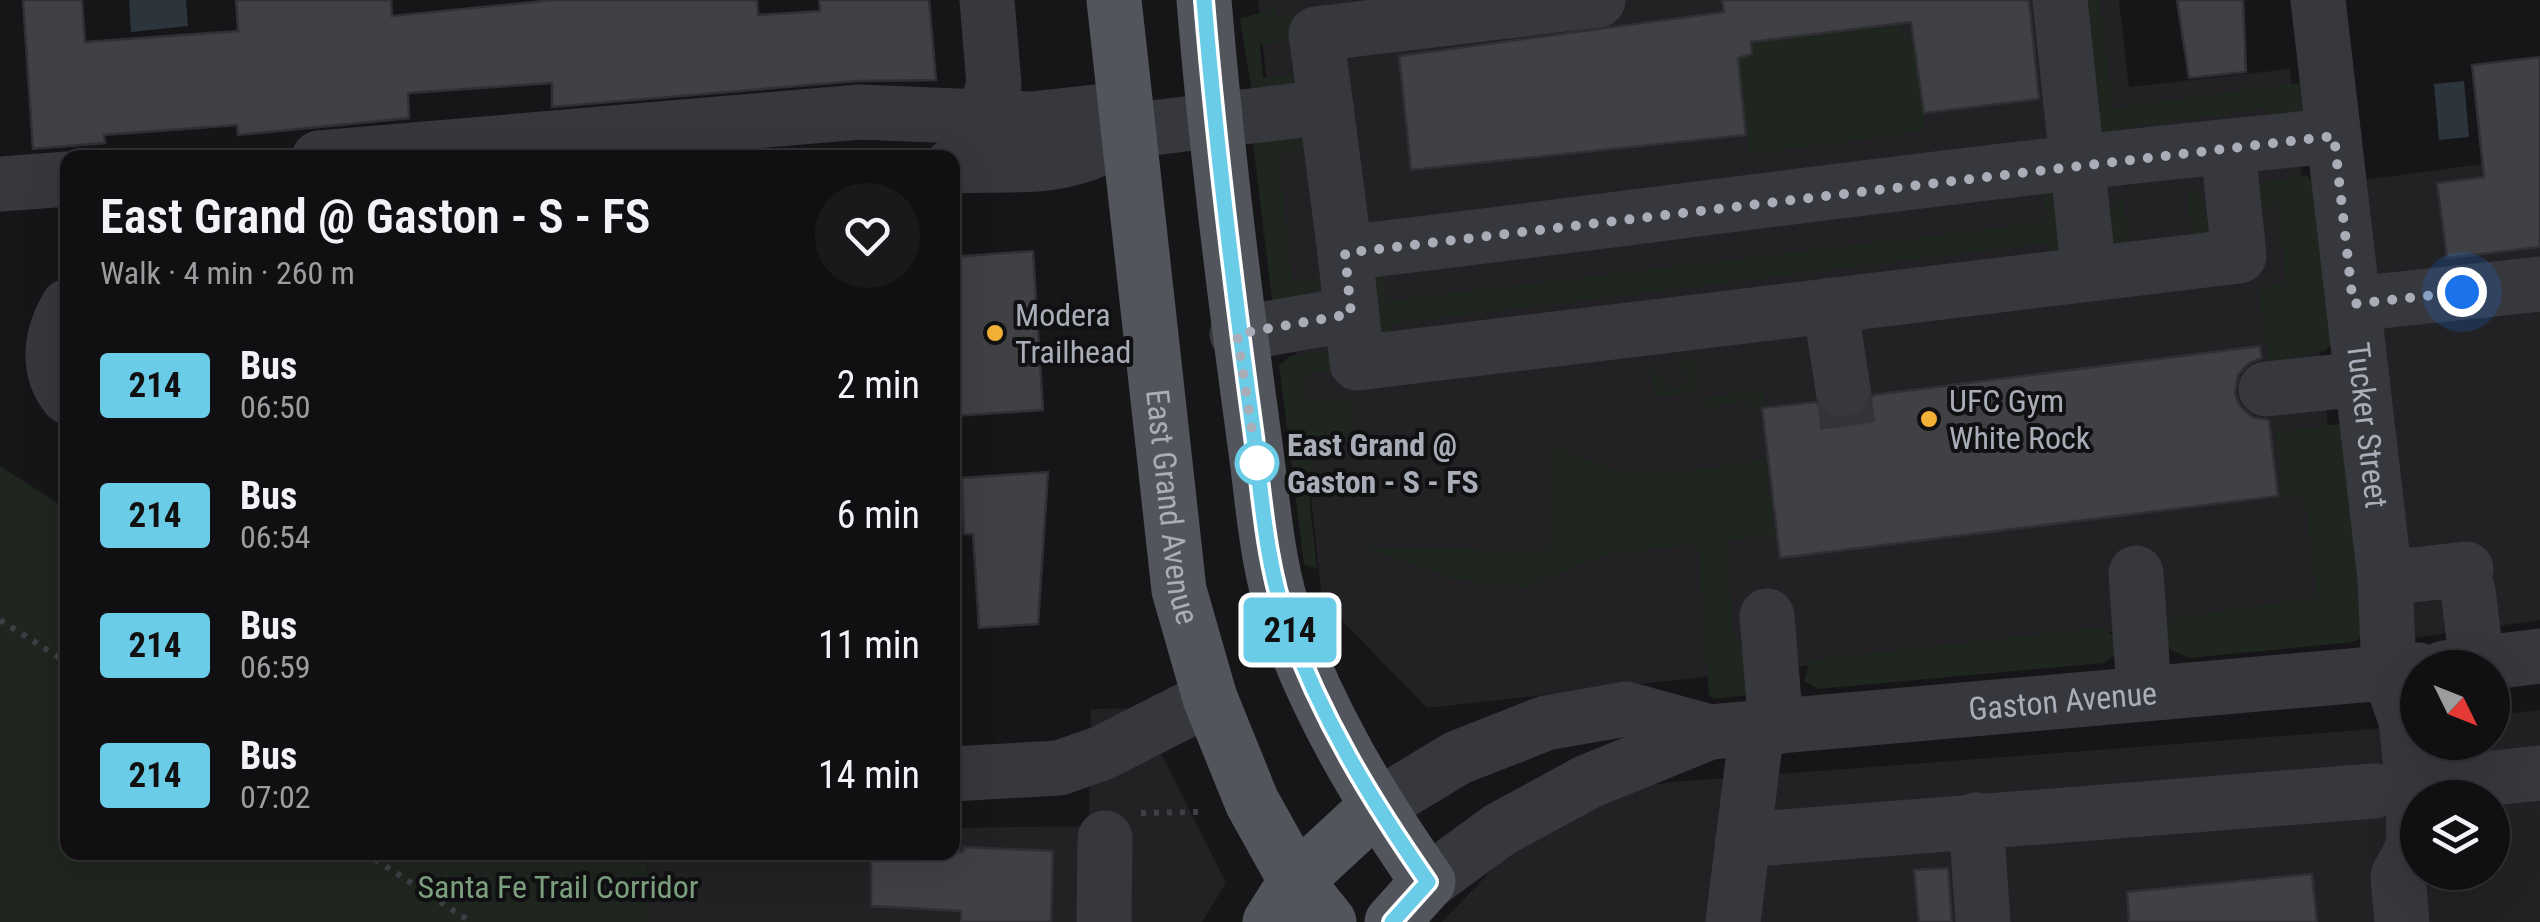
<!DOCTYPE html>
<html lang="en">
<head>
<meta charset="utf-8">
<style>
	:root { --surface:#101012; --page:#19191b; --text:#f1f3f6; --muted:#9c9d9f; --line:#303032 }
	body { margin:0; font-family:"Roboto Condensed",sans-serif; background:var(--page); color:var(--text); height:100vh; display:flex; flex-direction:column; font-size:38px; white-space:nowrap }
	* { box-sizing:border-box; margin:0 }
	p { font-size:32px; color:var(--muted) }
	.icon { flex:none; width:55px; height:55px; fill:none; stroke:currentColor; stroke-width:2; stroke-linecap:round; stroke-linejoin:round }
	.map { position:relative; flex:1; overflow:hidden }
	.details { position:absolute; left:60px; top:150px; width:900px; height:710px; display:flex; flex-direction:column; background:var(--surface); border-radius:20px; box-shadow:0 10px 40px #0002,0 0 0 2px var(--line) }
	.details>* { flex:none }
	.badge { padding:0 20px; border-radius:8px; font-size:35px; line-height:65px }
	.needle { width:65px; rotate:133deg }
	.controls { position:absolute; left:2400px; top:650px; display:grid; gap:20px }
	.controls a { display:grid; place-items:center; width:110px; height:110px; border-radius:50%; background:var(--surface); box-shadow:0 10px 40px #0002,0 0 0 2px var(--line); font-size:50px }
	.you { position:absolute; width:50px; height:50px; margin:-25px; border:8px solid #fff; border-radius:50%; background:#1a73e8; box-shadow:0 0 0 15px #1a73e833 }
	.map>.badge { position:absolute; translate:-50% -50%; box-shadow:0 0 0 5px #fff }
	.round { display:grid; place-items:center; flex:none; width:105px; height:105px; border-radius:52px; background:var(--page) }
	.overview { display:flex; align-items:center; justify-content:space-between; height:170px; padding:0 40px }
	h1 { font-size:48px; font-weight:600; line-height:75px }
	ul { padding:0; list-style:none }
	li { display:flex; align-items:center; gap:30px; height:130px; padding:0 40px }
	li div { flex:1 }
	li b { display:block; font-size:38px }
	li em { font-style:normal }
	li .badge { min-width:110px; font-weight:700; text-align:center }
	.map>svg:first-child { display:block }
</style>
</head>
<body>
<div class="map">
<svg width="2540" height="922" viewBox="0 0 2540 922">
	<rect width="100%" height="100%" fill="#161618"/>
	<path fill="#222225" fill-rule="evenodd" d="M1258,0H2119L2129,87L2290,69L2347,605L1427,708L1322,600Z
		M2540,156V620L2400,640L2357,181Z
		M1138,708L1226,883L1202,922H649L647,853L952,852L953,828L1089,826L1091,709Z
		M2540,710V922H1442L1531,829L1612,791L1673,782L2388,728L2418,742H2492L2493,716ZM2418,798H2492V872H2418Z"/>
	<path fill="#1e261f" d="M2081,0H2099L2113,108L2305,82L2308,115L2272,135L2268,108L2116,129L2118,156L2105,157Z
		M1276,8L1277,16L1295,14L1298,39L1260,45L1263,78L1299,74L1300,84L1252,93L1240,19Z
		M1898,25L1913,39L1926,131L1749,154L1736,45Z
		M1303,136L1310,148L1278,153L1292,281L1321,277L1315,292L1272,300L1253,143Z
		M2306,175L2313,181L2332,344L2324,351L2269,361L2258,288L2286,283L2279,205L2244,208L2252,184Z
		M2193,189L2203,197L2210,240L2195,254L2186,190Z
		M2044,193H2055L2070,207L2054,272L2049,243L1390,324L1392,352H1382L1366,282L1384,270L1387,301L2047,222Z
		M2123,198L2132,262L2115,255L2109,207Z
		M1341,351L1343,369L1302,375L1306,400L1349,397L1355,439L1312,440L1310,508L1317,568L1304,565L1279,365L1290,356Z
		M1695,359L1698,392L1655,397L1650,365L1672,391L1689,380L1676,361Z
		M1763,389L1765,406L1750,407L1744,401L1705,409L1704,398Z
		M2339,424L2345,426L2363,636L2354,642L2189,658L2169,649L2164,641L2169,619L2317,597L2305,496L2274,499L2272,486L2283,484L2276,432Z
		M1553,446L1613,470L1688,471L1765,459L1775,535L1726,541L1734,638H1754L1749,695L1714,699L1709,695L1698,544L1606,554L1527,587L1456,580L1359,547L1550,551Z
		M0,466L67,509L68,852L647,853L649,922H0Z
		M2102,627L2115,637V655L2104,663L1818,689L1804,681L1810,660Z"/>
	<path fill="#2c353c" d="M129,0H186L188,26L131,32Z
		M2464,81L2469,137L2439,140L2434,84Z"/>
	<path fill="#404145" stroke="#303034" stroke-width="2.5" d="M23,0H82L85,42L238,31L236,0H391L392,16L553,0H757L758,15L820,11L819,0H929L936,80L857,81L552,107V83L408,93L409,118L238,135L237,125L104,135L105,143L33,149Z
		M1722,0H2029L2039,99L1924,113L1911,22L1751,42L1752,54L1738,58L1746,135L1411,170L1399,56L1724,12Z
		M2177,0H2243L2246,72L2189,78Z
		M2540,57V247L2447,258L2437,183L2484,177L2472,65Z
		M1033,251L1043,410L952,416V257Z
		M2260,346L2262,358L2249,363L2238,375L2235,393L2240,406L2252,417L2269,420L2278,496L1780,558L1762,408L1816,402L1831,418L1847,420L1863,413L1873,395Z
		M1048,472L1038,624L979,628L973,534H964L962,478Z
		M963,847L1053,851L1051,922H961V911L871,906V852H963Z
		M1948,868L1952,922H1919L1914,870Z
		M2312,874L2317,922H2129L2127,892Z"/>
	<g fill="none" stroke-linecap="round" stroke-linejoin="round">
		<path stroke="#333438" stroke-width="55" stroke-dasharray="55 28" stroke-linecap="butt" d="M1843,389L1848,426"/>
		<path stroke="#3d3f44" stroke-width="6" stroke-dasharray="5 8" stroke-linecap="butt" d="M0,620L68,663
			M1141,813L1200,812
			M364,852L471,922"/>
		<g stroke="#37383d" stroke-width="55">
			<path d="M2060,0L2089,274"/>
			<path id="s1" d="M2318,0L2385,578L2389,673L2406,720L2413,786L2414,846L2398,876L2402,922"/>
			<path d="M1326,107L1316,34L1598,0"/>
			<path d="M2228,148L2239,256L1357,363L1345,253C1674,214 2003,166 2334,136"/>
			<path d="M986,150L984,114L994,85L987,0"/>
			<path d="M319,158L860,112L1032,119L1095,112L1127,131"/>
			<path d="M952,166C1017,163 1074,173 1127,131L1326,107L1345,253"/>
			<path d="M0,184L68,179"/>
			<path d="M2353,304L2540,284"/>
			<path d="M1830,305L1843,389"/>
			<path d="M68,306C51,335 45,369 68,397"/>
			<path d="M1237,334L1351,314"/>
			<path d="M2266,389L2362,379"/>
			<path d="M2136,573L2144,691"/>
			<path d="M2385,578L2466,569"/>
			<path d="M2468,590L2477,664"/>
			<path d="M1767,616L1776,727"/>
			<path d="M2444,668L2540,656"/>
			<path d="M952,774L1059,768L1102,753L1210,698"/>
			<path d="M2413,786L2540,773"/>
			<path d="M1376,807L1457,758L1546,723L1626,709L1710,732"/>
			<path d="M1976,820L1983,922"/>
			<path d="M1743,840L2374,791"/>
			<path id="s2" d="M1428,882L1499,830L1587,782L1710,732L2418,670"/>
			<path d="M1104,922L1105,838"/>
			<path d="M1733,922L1757,728"/>
		</g>
		<g stroke="#53555c" stroke-width="55">
			<path id="s3" d="M1114,0L1179,590L1210,698L1252,802L1296,881L1329,922"/>
			<path d="M1204,0C1216,147 1234,291 1254,437C1263,499 1266,564 1287,623C1321,718 1371,800 1428,882L1392,922"/>
			<path d="M1270,922L1296,881L1376,807"/>
		</g>
	</g>
	<g fill="none" stroke-linecap="round" stroke-linejoin="round">
		<g stroke="#fff" stroke-width="22">
			<path id="line" d="M1204,0C1216,147 1234,291 1254,437C1262,499 1266,564 1287,623C1321,718 1371,800 1428,882L1392,922"/>
		</g>
		<use href="#line" stroke="#6bcce7" stroke-width="15"/>
		<path stroke="#a8adb8" stroke-width="10" stroke-dasharray="0 18" d="M1257,463L1237,334L1351,314L1345,253L2334,136L2353,304L2462,292"/>
	</g>
	<g fill="#f1b036" stroke="#111113" stroke-width="4">
		<circle cx="995" cy="333" r="10"/>
		<circle cx="1929" cy="419" r="10"/>
	</g>
	<circle fill="#fff" stroke="#6bcce7" stroke-width="5" cx="1257" cy="463" r="20"/>
	<g text-anchor="middle" stroke-width="8" stroke-linejoin="round" paint-order="stroke">
		<g font-size="32" fill="#a8adb8" stroke="#111113" text-anchor="start">
			<text x="1015" y="326">Modera<tspan x="1015" dy="37">Trailhead</tspan></text>
			<text x="1949" y="412">UFC Gym<tspan x="1949" dy="37">White Rock</tspan></text>
		</g>
		<g font-size="32" fill="#a8adb8" stroke="#111113">
			<text dy="11" stroke="none"><textPath href="#s1" startOffset="428">Tucker Street</textPath></text>
			<text dy="11" stroke="none"><textPath href="#s3" startOffset="510">East Grand Avenue</textPath></text>
			<text dy="11" stroke="none"><textPath href="#s2" startOffset="675">Gaston Avenue</textPath></text>
		</g>
		<g font-size="32" font-weight="bold" fill="#a8adb8" stroke="#111113" text-anchor="start">
			<text x="1287" y="456">East Grand @<tspan x="1287" dy="37">Gaston - S - FS</tspan></text>
		</g>
		<g font-size="32" fill="#7fa381" stroke="#111113">
			<text x="558" y="898">Santa Fe Trail Corridor</text>
		</g>
	</g>
</svg>
<div class="controls">
<a><svg class="needle" viewBox="-14 -14 28 28"><path d="M0-13l5 13h-10z" fill="#e53935"/><path d="M0 13l5-13h-10z" fill="#9c9d9f"/></svg></a>
<a><svg class="icon" aria-label="layers" viewBox="0 0 24 24"><path d="M12 4l9 5-9 5-9-5zM3 14l9 5 9-5"/></svg></a>
</div>
<div class="you" style="left:2462px;top:292px"></div>
<b class="badge" style="left:1290px;top:630px;background:#6bcce7;color:#111">214</b>
<section class="details">
<div class="overview"><div><h1>East Grand @ Gaston - S - FS</h1><p>Walk · 4 min · 260 m</p></div><a class="round"><svg class="icon" aria-label="heart" viewBox="0 0 24 24"><path d="M12 20l-8-8c-3-5 5-10 8-4 3-6 11-1 8 4z"/></svg></a></div>
<ul>
<li><span class="badge" style="background:#6bcce7;color:#111">214</span><div><b>Bus</b><p>06:50</p></div><em>2 min</em></li>
<li><span class="badge" style="background:#6bcce7;color:#111">214</span><div><b>Bus</b><p>06:54</p></div><em>6 min</em></li>
<li><span class="badge" style="background:#6bcce7;color:#111">214</span><div><b>Bus</b><p>06:59</p></div><em>11 min</em></li>
<li><span class="badge" style="background:#6bcce7;color:#111">214</span><div><b>Bus</b><p>07:02</p></div><em>14 min</em></li>
</ul>
</section>
</div>
</body>
</html>
